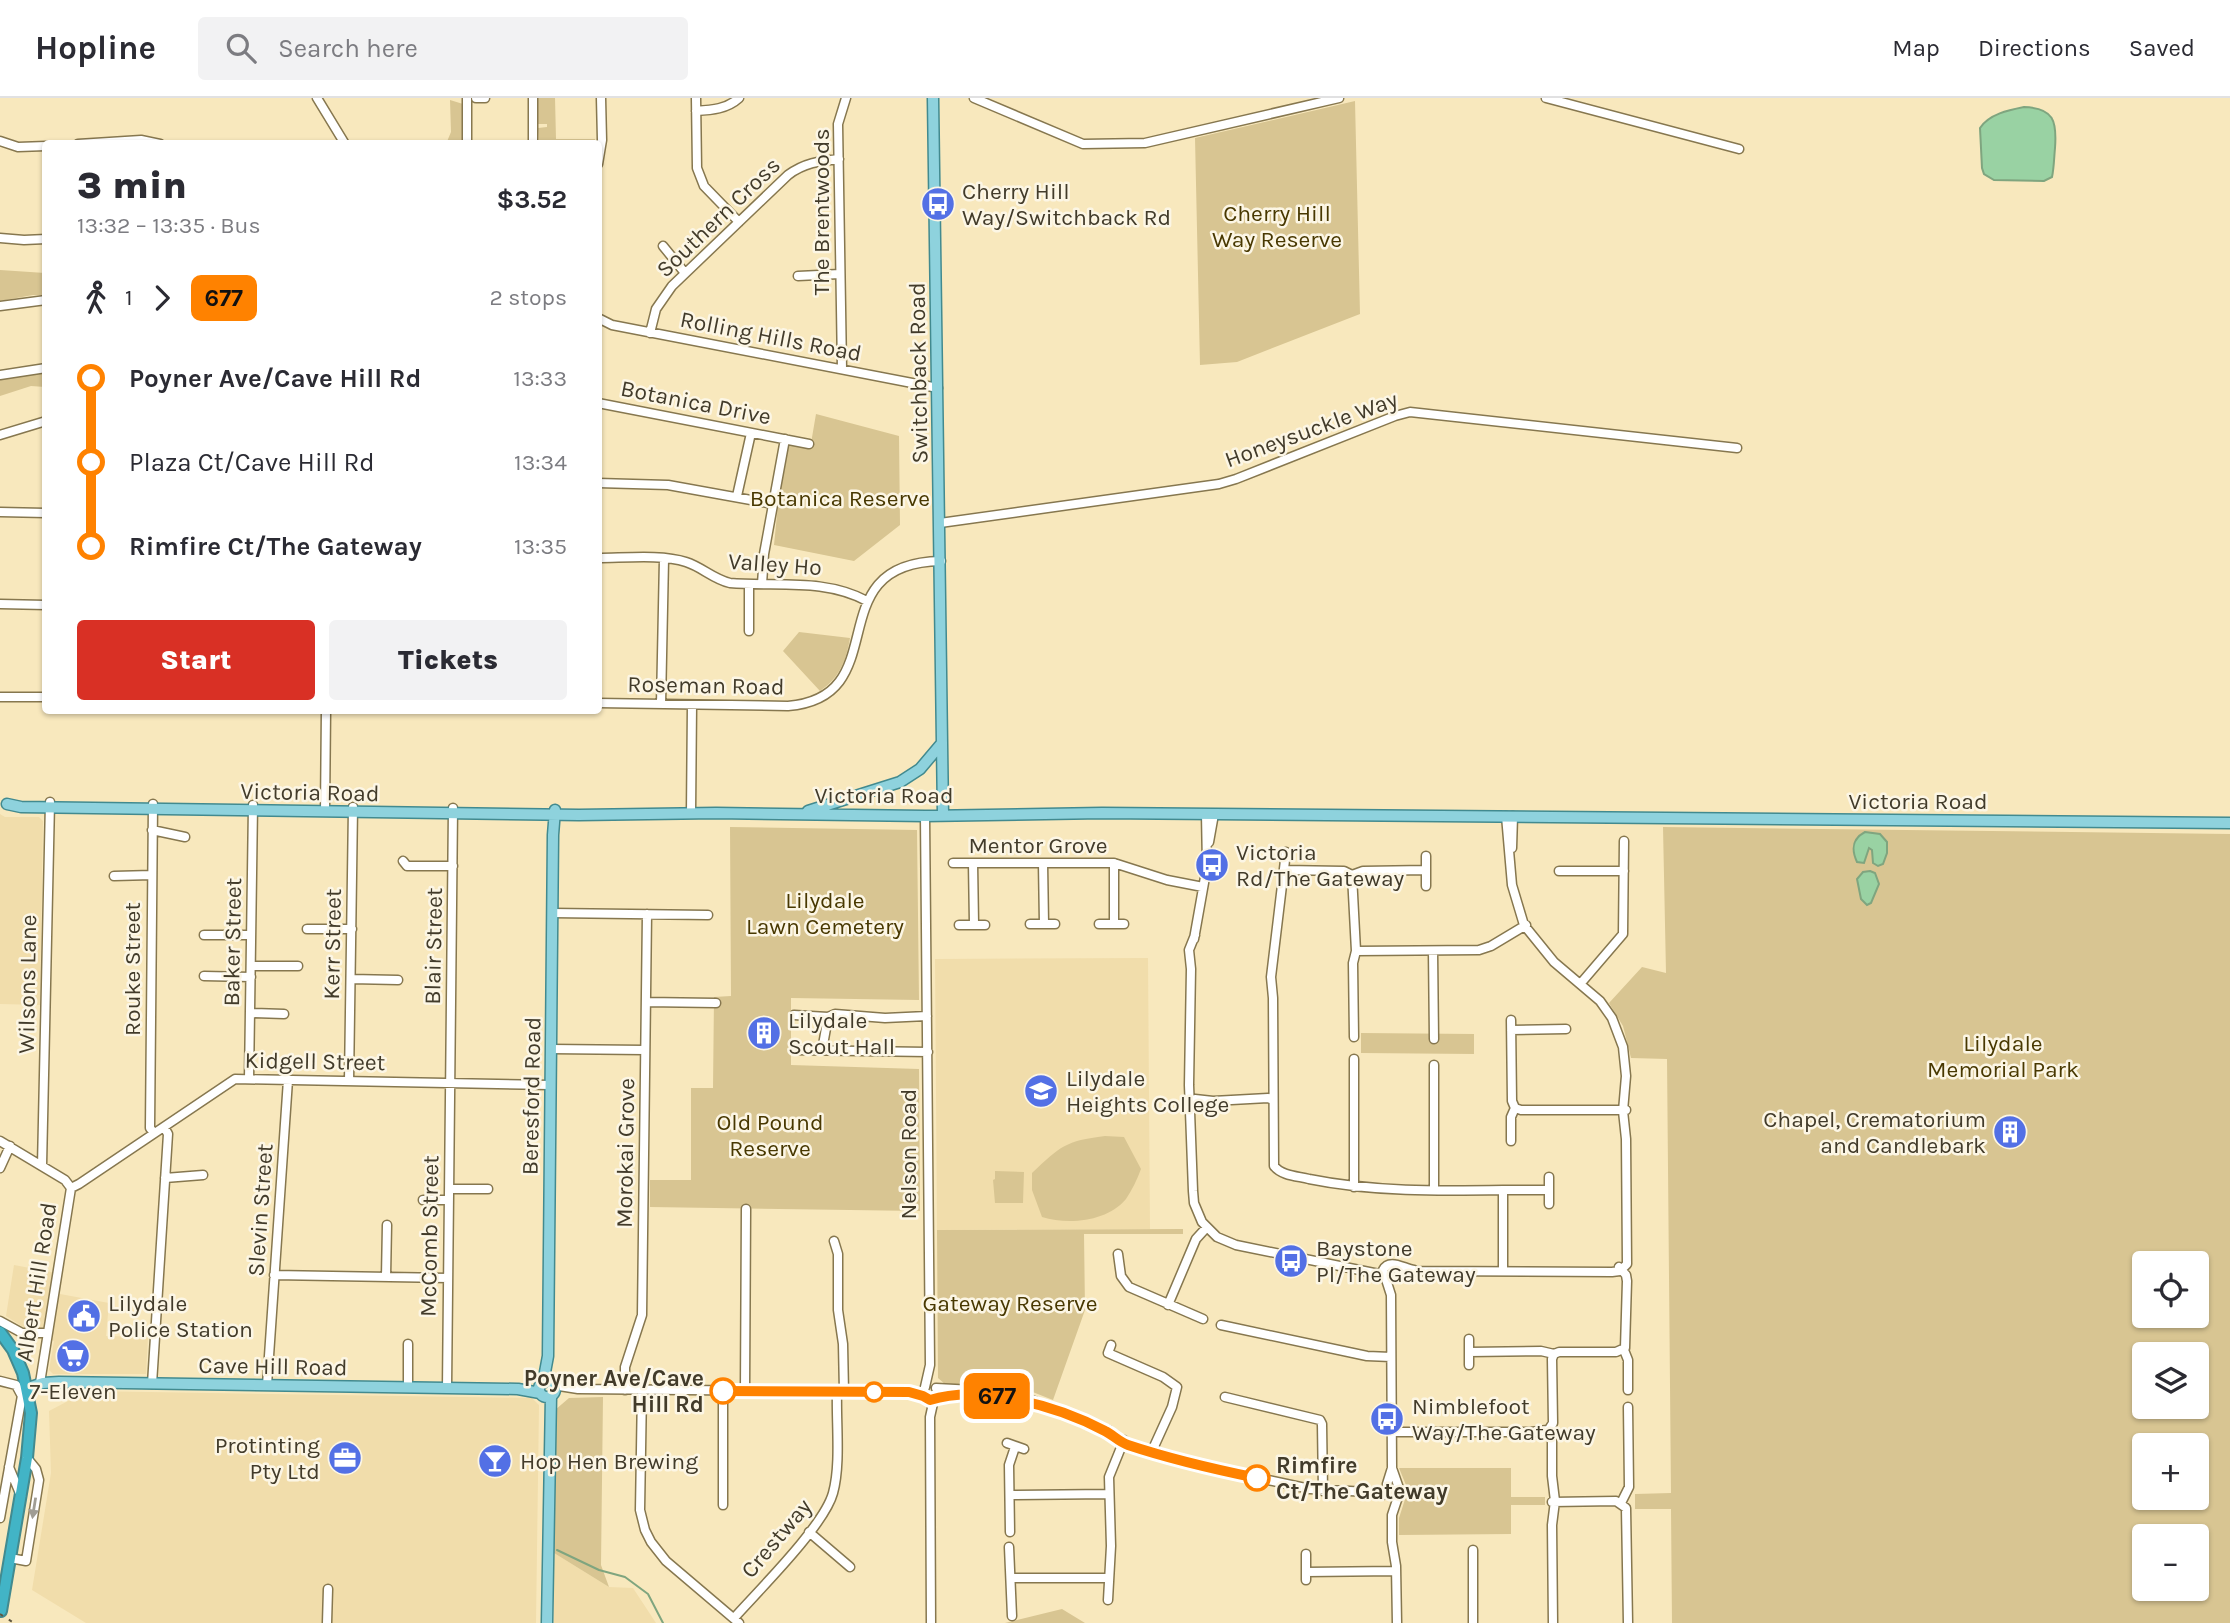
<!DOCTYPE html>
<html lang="en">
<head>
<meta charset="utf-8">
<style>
	:root { --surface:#fff; --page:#f2f2f3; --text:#2b2b33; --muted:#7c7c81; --line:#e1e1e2; --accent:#d93025 }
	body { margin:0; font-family:Karla,sans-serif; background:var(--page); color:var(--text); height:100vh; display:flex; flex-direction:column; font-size:26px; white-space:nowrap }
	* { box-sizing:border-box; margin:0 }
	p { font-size:23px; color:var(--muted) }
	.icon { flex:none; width:38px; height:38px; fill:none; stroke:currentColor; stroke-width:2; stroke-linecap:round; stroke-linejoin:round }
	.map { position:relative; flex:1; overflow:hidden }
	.drawer { position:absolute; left:42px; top:42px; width:560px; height:574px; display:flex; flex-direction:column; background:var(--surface); border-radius:7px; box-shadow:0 2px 5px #0004 }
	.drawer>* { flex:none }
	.badge { padding:0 14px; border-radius:10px; font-size:24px; line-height:46px }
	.fabs { position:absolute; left:2132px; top:1153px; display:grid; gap:14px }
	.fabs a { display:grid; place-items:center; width:77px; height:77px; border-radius:7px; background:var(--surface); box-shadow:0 2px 5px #0004; font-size:35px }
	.map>.badge { position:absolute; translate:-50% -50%; box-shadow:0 0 0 4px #fff }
	.legs { display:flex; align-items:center; gap:10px; height:77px; padding:0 35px; font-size:23px }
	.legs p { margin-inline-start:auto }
	.head { display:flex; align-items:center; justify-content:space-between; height:119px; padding:0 35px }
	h1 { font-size:38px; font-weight:800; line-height:52px }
	.cta { display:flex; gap:14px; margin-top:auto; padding:14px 35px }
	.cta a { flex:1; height:80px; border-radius:7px; background:var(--accent); color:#fff; font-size:28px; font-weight:800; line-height:80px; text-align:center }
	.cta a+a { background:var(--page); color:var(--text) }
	ul { padding:0 35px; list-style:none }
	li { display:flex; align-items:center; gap:24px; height:84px; font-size:26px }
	li i { display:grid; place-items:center; width:10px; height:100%; margin:0 9px; background:currentColor }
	li i::after { content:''; width:18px; height:18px; margin:-9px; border:5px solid; border-radius:50%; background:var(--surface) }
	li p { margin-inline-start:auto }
	li:first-child i { background:linear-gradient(#0000 50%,currentColor 0) }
	li:last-child i { background:linear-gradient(currentColor 50%,#0000 0) }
	header { display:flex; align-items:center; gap:42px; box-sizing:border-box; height:98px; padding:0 35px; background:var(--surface); border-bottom:2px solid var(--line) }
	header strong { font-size:33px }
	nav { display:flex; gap:38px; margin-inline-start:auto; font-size:24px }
	.search { width:490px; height:63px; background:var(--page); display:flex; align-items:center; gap:18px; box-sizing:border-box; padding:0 24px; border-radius:7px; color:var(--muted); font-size:26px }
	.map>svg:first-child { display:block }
</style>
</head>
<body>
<header>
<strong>Hopline</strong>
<div class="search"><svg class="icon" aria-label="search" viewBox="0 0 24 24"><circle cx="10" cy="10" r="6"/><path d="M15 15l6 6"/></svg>Search here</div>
<nav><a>Map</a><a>Directions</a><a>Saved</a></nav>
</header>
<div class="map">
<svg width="2230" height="1525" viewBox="0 0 2230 1525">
	<rect width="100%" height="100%" fill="#f8e8bd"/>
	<path fill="#f1ddab" d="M0,716L5,719H39L43,723L40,907L0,906Z
		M1148,860L1150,1131L937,1132L935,861Z
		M14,1167L62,1176L60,1196L109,1205L106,1238L148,1239L146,1276H53L49,1272L54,1243L23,1229L6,1218Z
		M87,1293L532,1300L539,1307L536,1525H86L32,1492L51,1375L49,1313Z
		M554,1455L609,1489L633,1490L656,1525H554Z"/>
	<path fill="#d8c592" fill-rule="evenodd" d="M537,0H555L556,41H595V45H539L538,30L547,29V26H538Z
		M450,2L463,6V45L446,46L451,34Z
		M1355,3L1360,216L1237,264L1200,267L1195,40Z
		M0,172L45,175V197H33L0,203Z
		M45,273V289L31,288L0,298V280Z
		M816,316L899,338L900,427L854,463L774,447L784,346L810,351Z
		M799,534L850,540C846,563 840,579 820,593L783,553Z
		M730,729L917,732L919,902L791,900V967L919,971L920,1113L650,1109V1082H691V990H713L714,899L731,898Z
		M1663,729L2230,736V1525H1672L1671,1411H1635V1396L1671,1395L1667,961L1631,960L1623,928L1609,905L1642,869L1666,875ZM2144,1166H2196V1218H2144ZM2144,1256H2196V1309H2144ZM2144,1348H2196V1400H2144ZM2144,1438H2196V1491H2144Z
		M1361,935L1474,936V956L1361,955Z
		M1105,1038L1124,1039L1141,1071C1137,1082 1132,1092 1126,1101C1107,1124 1068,1127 1042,1119L1032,1092V1075C1061,1048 1065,1043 1105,1038Z
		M995,1073L1024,1074L1023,1105H995L993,1082L995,1081Z
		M1183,1131V1136H1084L1085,1212L1053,1302L1025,1291L1010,1287H946L938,1280L937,1132Z
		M603,1299L601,1467L609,1489L554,1455L555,1312L569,1300Z
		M1399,1370H1511V1399H1545V1407H1511V1436L1399,1437V1420L1408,1392Z
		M1062,1511L1085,1525H1005Z"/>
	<path fill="#99d2a3" stroke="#7fa57f" stroke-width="2" d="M2024,9C2054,10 2057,23 2055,50C2054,60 2054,70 2052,79L2044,83L1994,82L1984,76L1982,70L1980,30C1989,16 2009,12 2024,9Z
		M1865,734L1880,736L1887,744V755L1883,766L1878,768L1873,765L1872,752L1869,750L1864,765L1857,764C1851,751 1852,741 1865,734Z
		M1870,773L1875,775L1879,786L1871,805L1867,807L1861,801L1857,781L1863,774Z"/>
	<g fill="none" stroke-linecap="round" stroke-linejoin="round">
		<path stroke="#7fa57f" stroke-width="2" d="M557,1452L599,1472L625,1479L648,1496L663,1525"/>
		<g stroke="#86774f" stroke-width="11">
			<path id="minor" d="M317,0L345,46
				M467,0V46
				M476,0H485
				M533,0V46
				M696,0L697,70L704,88L739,124
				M974,0L1083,46L1145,45L1339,0
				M1546,0L1739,51
				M696,13C712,12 727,11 739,0
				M0,43L18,49L46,48
				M78,46L141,42L160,46
				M598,66L602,42L601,0
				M0,140L24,142L46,141
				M663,148L685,175
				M798,178L840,176
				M0,208L46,202
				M598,220L612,227L938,290
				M650,235L656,211L672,188L788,77C804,65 819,63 839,61
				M842,271L838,26L846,0
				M0,277L46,270
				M598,305L809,346
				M0,337L46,323
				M598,385L668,387L773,406
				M737,398L751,335
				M0,414L46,415
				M940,425L1219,386L1236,381L1395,318L1410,314L1737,350
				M598,460C624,460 662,456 686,464C702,469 713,481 730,485C777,489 824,480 867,503
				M762,486L764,456L785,341
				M0,506L46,507
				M749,533V486
				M0,599H46
				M598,605L788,608C898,599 815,465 941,463
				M661,606L664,461
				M153,706L150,1030L154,1035
				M325,713L326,612
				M691,715L692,607
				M925,718L930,1267L925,1289
				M152,732L185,739
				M1209,744L1214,716
				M1512,750L1513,718
				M1286,754L1271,879L1273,900L1274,1068C1282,1078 1297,1078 1309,1081C1373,1094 1438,1093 1503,1092V1173
				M1426,758V788
				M403,763L407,768H453
				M953,765H1114L1167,782L1203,789
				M973,765L974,826
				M1043,765L1044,826
				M1284,772L1344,773L1352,777L1356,853L1479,852L1491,848L1526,827
				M1559,773H1624
				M1352,777L1363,773L1426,772
				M114,778L152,777
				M552,815L708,817
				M1030,826H1055
				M1099,826H1124
				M1114,826V765
				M959,827H985
				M307,831H352
				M204,837H251
				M1195,837L1189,852L1191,871L1189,987L1193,1093L1194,1105L1202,1124L1217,1139L1236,1147L1384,1177
				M1194,841L1207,768L1206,716
				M1433,853L1434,941
				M251,868H298
				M204,878L251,879
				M351,881L398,882
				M1581,885L1623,836L1624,743
				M646,904L716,905
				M250,915L284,916
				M794,917L828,919L835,916L885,920L927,918
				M1511,922L1512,1003L1515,1010L1521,1012H1626
				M1511,932L1566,931
				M1354,939L1353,865L1356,853
				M551,951L645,952
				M824,951L823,947L828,919
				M794,952L928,954
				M1354,961V1089
				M1434,967V1092
				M249,981L253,707
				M349,983L353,709
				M1191,1003L1195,1001L1213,1003L1268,1000L1273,1002
				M0,1043L65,1082L71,1090L40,1285
				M1511,1043V1019L1515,1010
				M42,1068L50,704
				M0,1070L10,1048
				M1549,1079V1106
				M165,1080L203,1077
				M71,1090L79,1086L235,981L550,987
				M449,1091H488
				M1503,1092H1549
				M423,1102H449
				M834,1143L838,1156V1212L843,1246L844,1294
				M1118,1156L1121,1178L1129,1189L1203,1221
				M1399,1176L1416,1173L1612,1174L1620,1173L1627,1166L1626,1041L1623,1013L1626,978L1623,949L1612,920L1600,903L1554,864L1524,827L1512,787L1506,718
				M274,1177L448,1180
				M386,1179L387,1127
				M1168,1207L1196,1141L1207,1129
				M0,1223L22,1235H48
				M1221,1227L1367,1258L1391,1259
				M1469,1241V1267
				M1111,1247L1108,1255L1163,1279L1177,1289L1172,1309L1152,1353
				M1624,1252L1628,1262V1292
				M1469,1254L1541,1253L1554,1256
				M0,1283L16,1287L23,1300
				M152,1286L168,1036L164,1029
				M267,1287L288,982
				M553,1287L578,1291L909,1294L923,1298
				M408,1289V1246
				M447,1290L453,710
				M936,1290L993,1293L1018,1296L1093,1329L1108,1332
				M625,1292V1269L642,1217L647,816
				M642,1292L640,1412L645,1432L651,1444L666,1463L739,1525
				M745,1293L746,1111
				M936,1299L996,1298L1017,1304L1030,1303
				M1225,1299L1320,1322L1322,1326L1323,1393
				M1103,1332L1123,1345L1179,1363L1310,1391L1369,1394L1383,1397
				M1392,1334H1536
				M1531,1334L1547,1332L1552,1339V1378L1555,1403L1552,1427L1553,1525
				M1546,1336L1553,1325L1552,1261L1554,1256L1559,1254H1616L1625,1250L1627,1183L1626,1177L1619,1169
				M1007,1345L1024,1351
				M9,1369L21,1398
				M1392,1370L1400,1393L1392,1417V1444L1396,1468L1397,1525
				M1387,1386L1392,1370L1391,1197L1383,1172C1389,1160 1403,1170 1414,1172
				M1011,1397L1109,1396
				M1552,1404L1616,1403L1626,1410L1628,1525
				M1621,1405L1629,1389L1628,1309
				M723,1407V1293
				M0,1420L23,1292
				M809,1434L850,1469
				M1010,1434L1009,1367L1015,1349
				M1009,1449L1012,1518
				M1306,1456V1482
				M10,1460L26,1463L39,1382L36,1371L27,1360
				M1306,1474L1396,1473
				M1011,1480H1107
				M1108,1502L1111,1448L1109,1379L1124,1342
				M734,1520C758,1493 824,1428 833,1395C841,1366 836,1325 837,1294
				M327,1525L328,1491
				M931,1525L930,1319L934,1301
				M1473,1525V1452"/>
		</g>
		<g stroke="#428a8f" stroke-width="13">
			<path id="major" d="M933,0L943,717
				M7,706L21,709L579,717L716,715L925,718L1102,715L2230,725
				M808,713L900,684L920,671L942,645
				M539 1291a8 8 0 1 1 16 0a8 8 0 1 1-16 0Z
				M543,1285L548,1258L553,737L555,712
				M28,1290L43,1285L59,1284L518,1291L540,1295
				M547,1525L551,1298"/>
		</g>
		<g stroke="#428a8f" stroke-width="14">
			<path id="highway" d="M0,1234L13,1252L23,1275L31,1315L27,1360L1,1513"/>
		</g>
		<use href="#minor" stroke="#fff" stroke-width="8"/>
		<use href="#major" stroke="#8ed2dd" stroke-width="10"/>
		<use href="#highway" stroke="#42b4c6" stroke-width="10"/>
		<path stroke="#605842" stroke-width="2" stroke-dasharray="3.5 7" stroke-linecap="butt" d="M0,1516L14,1525"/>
	</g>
	<defs><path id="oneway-solid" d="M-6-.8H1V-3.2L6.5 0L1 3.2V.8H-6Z" transform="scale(1.75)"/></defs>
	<use fill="#a09d94" href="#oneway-solid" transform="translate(34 1410) rotate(99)"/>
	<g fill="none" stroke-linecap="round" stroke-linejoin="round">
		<g stroke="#fff" stroke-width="16">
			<path id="line-1" d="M723,1293L909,1294L923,1298L930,1302C981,1286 1058,1308 1105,1333C1113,1337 1119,1344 1128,1347C1170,1361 1213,1371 1257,1380"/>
		</g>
		<use href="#line-1" stroke="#ff8200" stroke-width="10"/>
	</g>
	<defs>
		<g id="bus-disc" transform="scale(1.75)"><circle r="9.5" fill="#5370e5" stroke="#fcf6e5"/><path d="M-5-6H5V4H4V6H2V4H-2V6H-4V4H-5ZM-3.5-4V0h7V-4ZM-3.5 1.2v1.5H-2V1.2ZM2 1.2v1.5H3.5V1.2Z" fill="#fff"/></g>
		<g id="building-disc" transform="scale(1.75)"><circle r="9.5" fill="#5370e5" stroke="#fcf6e5"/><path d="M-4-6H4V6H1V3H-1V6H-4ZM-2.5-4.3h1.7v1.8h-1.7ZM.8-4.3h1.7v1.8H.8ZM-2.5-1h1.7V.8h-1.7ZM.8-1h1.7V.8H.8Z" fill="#fff"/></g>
		<g id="school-disc" transform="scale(1.75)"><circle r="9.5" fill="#5370e5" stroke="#fcf6e5"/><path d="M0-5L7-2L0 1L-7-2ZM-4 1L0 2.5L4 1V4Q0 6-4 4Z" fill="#fff"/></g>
		<g id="civic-disc" transform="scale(1.75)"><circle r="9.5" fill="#5370e5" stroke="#fcf6e5"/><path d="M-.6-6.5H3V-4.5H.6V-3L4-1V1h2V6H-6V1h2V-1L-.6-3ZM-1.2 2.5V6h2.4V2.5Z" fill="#fff"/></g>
		<g id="supermarket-disc" transform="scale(1.75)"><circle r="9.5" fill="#5370e5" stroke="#fcf6e5"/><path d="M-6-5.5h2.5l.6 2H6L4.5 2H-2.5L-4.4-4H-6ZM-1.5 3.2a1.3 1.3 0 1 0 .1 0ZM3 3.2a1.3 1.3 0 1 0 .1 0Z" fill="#fff"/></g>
		<g id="office-disc" transform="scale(1.75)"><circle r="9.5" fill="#5370e5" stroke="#fcf6e5"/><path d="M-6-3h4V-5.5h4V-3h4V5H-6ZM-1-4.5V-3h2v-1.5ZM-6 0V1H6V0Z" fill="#fff"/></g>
		<g id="bar-disc" transform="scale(1.75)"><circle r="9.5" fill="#5370e5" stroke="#fcf6e5"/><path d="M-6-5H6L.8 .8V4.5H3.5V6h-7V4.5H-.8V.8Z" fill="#fff"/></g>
	</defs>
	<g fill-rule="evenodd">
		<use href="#bus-disc" x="938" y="106"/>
		<use href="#bus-disc" x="1212" y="767"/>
		<use href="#building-disc" x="764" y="935"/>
		<use href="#school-disc" x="1041" y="993"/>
		<use href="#building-disc" x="2010" y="1034"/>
		<use href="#bus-disc" x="1291" y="1163"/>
		<use href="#civic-disc" x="84" y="1218"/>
		<use href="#supermarket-disc" x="73" y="1258"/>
		<use href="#bus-disc" x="1387" y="1321"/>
		<use href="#office-disc" x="345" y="1360"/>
		<use href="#bar-disc" x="495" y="1363"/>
	</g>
	<g fill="#fff" stroke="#ff8200" stroke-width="3.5">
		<circle cx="723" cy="1293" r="12"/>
		<circle cx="874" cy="1294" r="9"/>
		<circle cx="1257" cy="1380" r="12"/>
	</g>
	<g text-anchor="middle" stroke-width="5" stroke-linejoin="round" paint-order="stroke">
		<g font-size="23" fill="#423b2a" stroke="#fcf6e5" text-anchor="start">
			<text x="962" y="101">Cherry Hill<tspan x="962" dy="26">Way/Switchback Rd</tspan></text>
			<text x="1236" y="762">Victoria<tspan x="1236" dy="26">Rd/The Gateway</tspan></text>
			<text x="788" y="930">Lilydale<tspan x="788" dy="26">Scout Hall</tspan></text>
			<text x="1066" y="988">Lilydale<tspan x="1066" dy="26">Heights College</tspan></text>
			<text x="1986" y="1029" text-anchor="end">Chapel, Crematorium<tspan x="1986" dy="26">and Candlebark</tspan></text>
			<text x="1316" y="1158">Baystone<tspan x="1316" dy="26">Pl/The Gateway</tspan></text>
			<text x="108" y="1213">Lilydale<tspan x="108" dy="26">Police Station</tspan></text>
			<text x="73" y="1301" text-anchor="middle">7-Eleven</text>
			<text x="1412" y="1316">Nimblefoot<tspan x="1412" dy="26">Way/The Gateway</tspan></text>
			<text x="320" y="1355" text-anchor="end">Protinting<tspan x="320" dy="26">Pty Ltd</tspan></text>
			<text x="520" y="1371">Hop Hen Brewing</text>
		</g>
		<g font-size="23" fill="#423b2a" stroke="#fcf6e5">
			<text transform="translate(821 114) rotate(-90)" y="8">The Brentwoods</text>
			<text transform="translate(718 119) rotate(-44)" y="8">Southern Cross</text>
			<text transform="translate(771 238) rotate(11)" y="8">Rolling Hills Road</text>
			<text transform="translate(918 275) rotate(-91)" y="8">Switchback Road</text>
			<text transform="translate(696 304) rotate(11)" y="8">Botanica Drive</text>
			<text transform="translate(1311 331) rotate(-20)" y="8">Honeysuckle Way</text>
			<text transform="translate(775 466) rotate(4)" y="8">Valley Ho</text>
			<text transform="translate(706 587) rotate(1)" y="8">Roseman Road</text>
			<text transform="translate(310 694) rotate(1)" y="8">Victoria Road</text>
			<text x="884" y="705">Victoria Road</text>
			<text x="1918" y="711">Victoria Road</text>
			<text x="1038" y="755">Mentor Grove</text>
			<text transform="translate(232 844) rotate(-89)" y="8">Baker Street</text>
			<text transform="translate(332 846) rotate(-89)" y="8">Kerr Street</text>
			<text transform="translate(433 848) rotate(-89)" y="8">Blair Street</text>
			<text transform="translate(132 871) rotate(-90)" y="8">Rouke Street</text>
			<text transform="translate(27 886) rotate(-89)" y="8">Wilsons Lane</text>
			<text transform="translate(315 963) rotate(1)" y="8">Kidgell Street</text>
			<text transform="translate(531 998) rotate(-89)" y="8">Beresford Road</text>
			<text transform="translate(625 1055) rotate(-89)" y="8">Morokai Grove</text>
			<text transform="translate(908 1056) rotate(-90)" y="8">Nelson Road</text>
			<text transform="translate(260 1112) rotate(-86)" y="8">Slevin Street</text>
			<text transform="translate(429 1138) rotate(-89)" y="8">McComb Street</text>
			<text transform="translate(36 1184) rotate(-81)" y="8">Albert Hill Road</text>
			<text transform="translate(273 1268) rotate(1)" y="8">Cave Hill Road</text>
			<text transform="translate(776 1440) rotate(-50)" y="8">Crestway</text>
		</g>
		<g font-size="23" fill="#483801" stroke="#fcf6e5">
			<text x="1277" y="123">Cherry Hill<tspan x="1277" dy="26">Way Reserve</tspan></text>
			<text x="840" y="408">Botanica Reserve</text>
			<text x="825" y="810">Lilydale<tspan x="825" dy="26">Lawn Cemetery</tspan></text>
			<text x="2003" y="953">Lilydale<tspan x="2003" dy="26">Memorial Park</tspan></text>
			<text x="770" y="1032">Old Pound<tspan x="770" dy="26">Reserve</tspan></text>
			<text x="1010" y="1213">Gateway Reserve</text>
		</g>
		<g font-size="23" font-weight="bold" fill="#423b2a" stroke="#fcf6e5" text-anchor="end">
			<text x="704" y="1288">Poyner Ave/Cave<tspan x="704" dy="26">Hill Rd</tspan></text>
			<text x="1276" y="1375" text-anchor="start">Rimfire<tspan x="1276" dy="26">Ct/The Gateway</tspan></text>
		</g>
	</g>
</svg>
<div class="fabs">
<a><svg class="icon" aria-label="locate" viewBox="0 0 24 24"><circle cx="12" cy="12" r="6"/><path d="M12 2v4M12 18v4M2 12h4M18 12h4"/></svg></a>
<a><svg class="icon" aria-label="layers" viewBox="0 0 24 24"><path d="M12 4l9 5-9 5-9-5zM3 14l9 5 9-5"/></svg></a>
<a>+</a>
<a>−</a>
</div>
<b class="badge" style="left:997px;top:1298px;background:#ff8200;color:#111">677</b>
<section class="drawer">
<div class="head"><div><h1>3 min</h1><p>13:32 – 13:35 · Bus</p></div><b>$3.52</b></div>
<div class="legs"><svg class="icon" aria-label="walk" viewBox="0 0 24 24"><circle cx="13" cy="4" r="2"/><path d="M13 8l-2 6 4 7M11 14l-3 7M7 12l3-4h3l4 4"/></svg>1<svg class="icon" aria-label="forward" viewBox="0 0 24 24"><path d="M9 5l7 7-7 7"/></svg><b class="badge" style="background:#ff8200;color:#111">677</b><p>2 stops</p></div>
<ul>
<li><i style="color:#ff8200"></i><b>Poyner Ave/Cave Hill Rd</b><p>13:33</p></li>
<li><i style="color:#ff8200"></i><span>Plaza Ct/Cave Hill Rd</span><p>13:34</p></li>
<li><i style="color:#ff8200"></i><b>Rimfire Ct/The Gateway</b><p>13:35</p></li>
</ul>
<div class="cta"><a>Start</a><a>Tickets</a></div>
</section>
</div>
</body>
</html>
